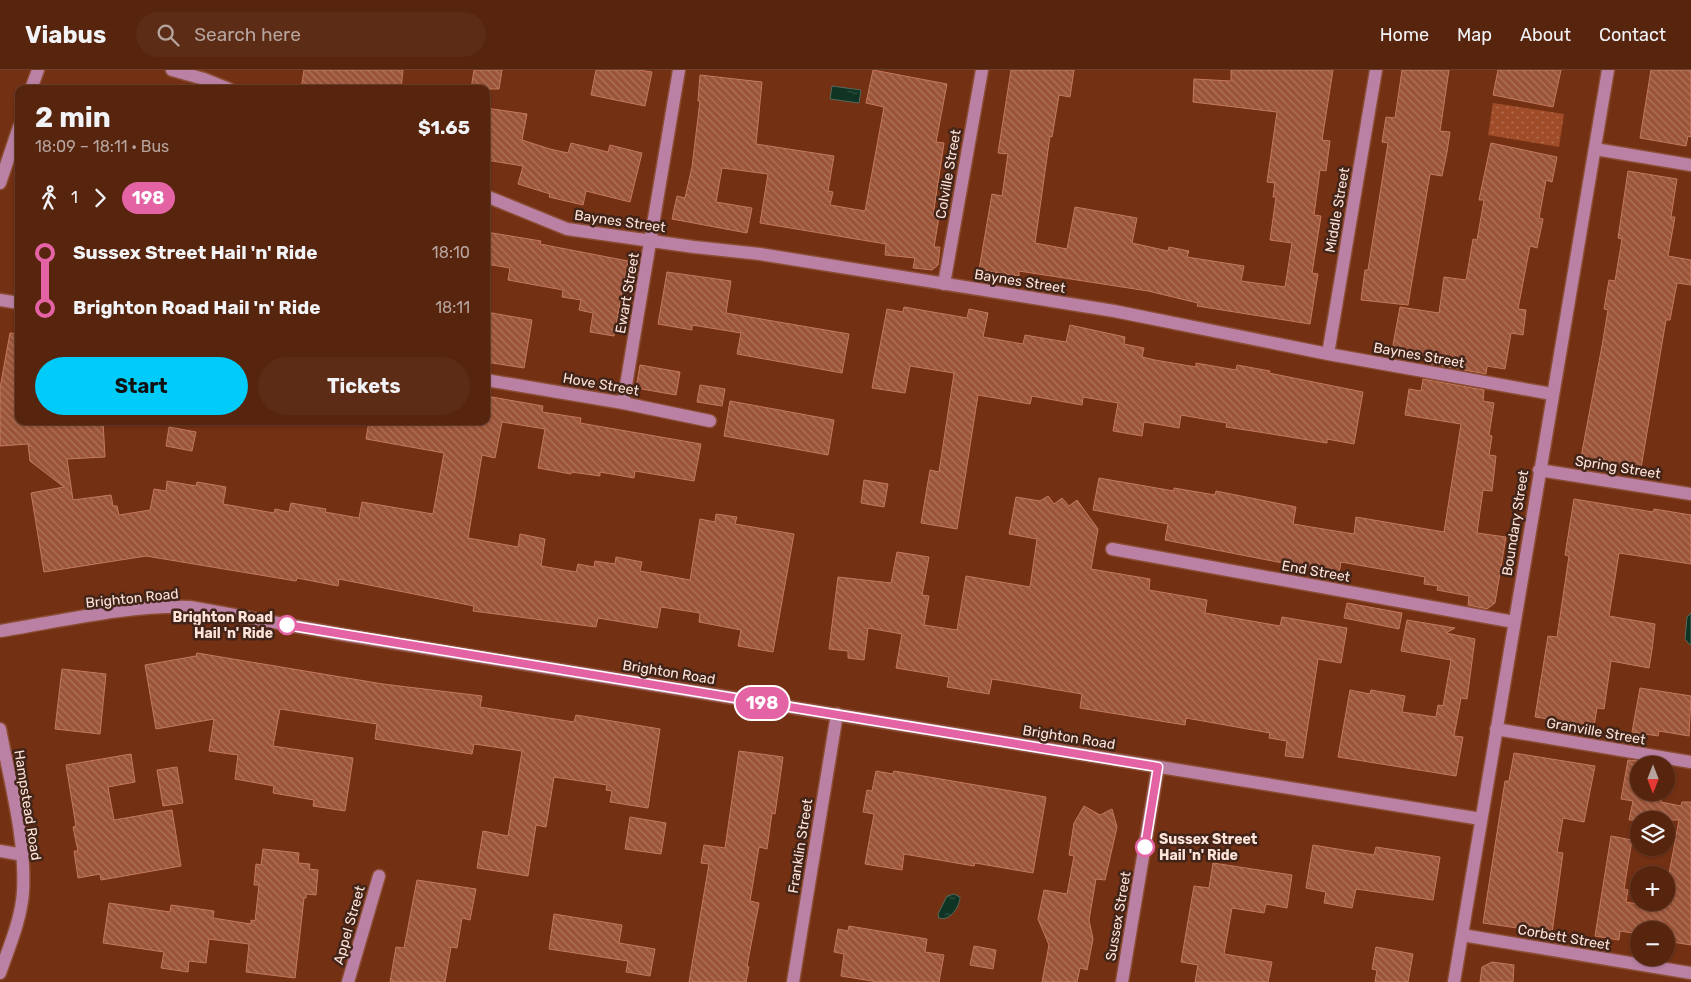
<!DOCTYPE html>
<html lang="en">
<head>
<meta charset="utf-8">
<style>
	:root { --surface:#57240e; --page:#5d2c17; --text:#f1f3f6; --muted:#b6a49e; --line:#6d412e; --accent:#01cbf9 }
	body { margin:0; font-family:Rubik,sans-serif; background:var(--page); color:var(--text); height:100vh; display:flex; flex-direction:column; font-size:19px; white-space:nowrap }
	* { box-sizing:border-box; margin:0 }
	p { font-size:16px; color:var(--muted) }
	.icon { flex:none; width:28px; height:28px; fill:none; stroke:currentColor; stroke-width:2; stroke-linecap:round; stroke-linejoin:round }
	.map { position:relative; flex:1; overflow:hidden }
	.side { position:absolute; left:15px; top:15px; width:475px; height:340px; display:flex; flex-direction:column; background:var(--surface); border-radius:10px; box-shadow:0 1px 4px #0004,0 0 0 1px var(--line) }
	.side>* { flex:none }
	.badge { padding:0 10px; border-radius:16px; font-size:18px; line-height:32px }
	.needle { width:32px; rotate:180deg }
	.tools { position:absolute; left:1630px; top:686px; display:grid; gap:10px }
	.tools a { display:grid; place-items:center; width:45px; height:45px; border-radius:50%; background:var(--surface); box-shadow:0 1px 4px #0004,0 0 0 1px var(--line); font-size:25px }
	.map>.badge { position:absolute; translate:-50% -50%; box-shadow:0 0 0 2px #fff }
	.legs { display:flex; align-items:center; gap:8px; height:55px; padding:0 20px; font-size:16px }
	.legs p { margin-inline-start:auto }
	.headline { display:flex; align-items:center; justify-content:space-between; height:85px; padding:0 20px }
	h1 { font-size:28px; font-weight:700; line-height:38px }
	.button { display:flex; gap:10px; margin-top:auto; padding:10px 20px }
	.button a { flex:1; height:58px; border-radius:30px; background:var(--accent); color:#111; font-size:20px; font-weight:700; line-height:58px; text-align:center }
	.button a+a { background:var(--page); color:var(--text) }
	ul { padding:0 20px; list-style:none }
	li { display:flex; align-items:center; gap:18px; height:55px; font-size:19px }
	li i { display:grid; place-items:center; width:8px; height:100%; margin:0 6px; background:currentColor }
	li i::after { content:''; width:12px; height:12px; margin:-6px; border:4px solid; border-radius:50%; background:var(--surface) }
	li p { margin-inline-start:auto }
	li:first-child i { background:linear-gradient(#0000 50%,currentColor 0) }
	li:last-child i { background:linear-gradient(currentColor 50%,#0000 0) }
	header { display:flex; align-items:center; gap:30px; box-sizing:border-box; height:70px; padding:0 25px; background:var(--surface); border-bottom:1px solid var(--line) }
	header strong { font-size:24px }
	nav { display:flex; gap:28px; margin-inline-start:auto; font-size:18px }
	.search { width:350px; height:45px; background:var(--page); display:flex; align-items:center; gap:12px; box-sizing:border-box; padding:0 18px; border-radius:28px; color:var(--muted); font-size:19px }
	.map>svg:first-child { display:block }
</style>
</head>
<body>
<header>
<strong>Viabus</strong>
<div class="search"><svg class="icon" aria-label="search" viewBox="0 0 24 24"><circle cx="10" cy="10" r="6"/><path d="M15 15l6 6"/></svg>Search here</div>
<nav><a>Home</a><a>Map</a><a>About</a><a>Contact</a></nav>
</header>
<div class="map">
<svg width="1691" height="912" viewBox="0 0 1691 912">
	<defs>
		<pattern id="grass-dots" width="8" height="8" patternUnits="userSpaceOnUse" patternTransform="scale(1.25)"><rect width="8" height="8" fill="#a14c29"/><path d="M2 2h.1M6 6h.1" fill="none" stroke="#b46e52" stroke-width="1.8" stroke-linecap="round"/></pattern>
		<pattern id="water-ripples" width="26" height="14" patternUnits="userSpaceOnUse" patternTransform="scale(1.25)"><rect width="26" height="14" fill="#0f3424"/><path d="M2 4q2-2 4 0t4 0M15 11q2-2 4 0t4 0" fill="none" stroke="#335143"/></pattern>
		<pattern id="building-back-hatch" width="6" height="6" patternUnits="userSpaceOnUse" patternTransform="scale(1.25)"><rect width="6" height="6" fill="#9b5438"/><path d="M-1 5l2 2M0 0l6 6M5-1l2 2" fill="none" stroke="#af755e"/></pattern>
	</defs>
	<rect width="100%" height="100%" fill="#743013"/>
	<path fill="url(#grass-dots)" d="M1493,33L1564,44L1559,77L1488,65Z"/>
	<path fill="url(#water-ripples)" stroke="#56695b" d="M832,16L861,20L859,33L830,29Z
		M1691,543V574L1690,575L1685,569L1687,547Z
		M954,824L960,827C960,836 950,852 939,848L938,844L947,826Z"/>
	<path fill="url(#building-back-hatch)" stroke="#c4795c" d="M304,0H403L401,19H301Z
		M474,0H502L499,19H471Z
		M596,0H639L652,2L645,36L591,25Z
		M873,0L947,14L936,72L944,73L933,146L939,147L934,177H940L938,195L932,200L913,198L915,188L885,185L886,174L760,153L768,104L722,98L716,132L752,138L747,163L672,149L677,126L685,128L692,97L700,31H698L700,5L762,12L756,74L834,86L828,121L833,122L830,135L865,141L884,37L866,33Z
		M1011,0H1074L1070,27L1059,25L1052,67L1050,66L1035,173L1067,179L1075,137L1137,148L1132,173L1168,181L1169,177L1189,181L1187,187L1244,196L1241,211L1285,217L1292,173L1270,170L1276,127H1273L1275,113L1267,112L1277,42L1193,32L1194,9L1231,11V0H1333L1322,70L1330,71L1326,101L1320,100L1314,145L1321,146L1312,203L1318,204L1310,254L1197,236L1198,233L1148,221L1019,201V206L979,200L992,124L1002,126L1008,84L998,83Z
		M1402,0H1449L1440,61L1450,62L1447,82L1442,106L1430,104L1408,235L1361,230L1365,200H1368L1388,73L1382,72L1386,47L1395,48Z
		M1498,0H1561L1553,37L1493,25Z
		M1651,0H1691V67L1688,66L1686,76L1640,68Z
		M486,38L527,44L522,70L550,79L568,83L571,73L608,82L610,75L642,83L630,132L586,121L583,135L549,127L550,124L518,114L523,96L486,90Z
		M1491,73L1557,87L1552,112L1546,110L1539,148L1543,149L1537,178L1530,176L1518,239L1526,240L1523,265L1511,263L1505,299L1487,296L1486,304L1426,293L1427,286L1392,280L1400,237L1439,243L1444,207L1466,210L1473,169L1477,170L1484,130H1479Z
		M1628,101L1677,109L1671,147H1675L1668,186L1691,190V215L1677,213L1670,250H1666L1641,398L1581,387L1602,276L1608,240L1604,239L1609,210L1615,211L1622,169L1618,168Z
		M486,162L541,171L540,174L628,191L614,266L590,262L593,243L579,240L581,230L562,227L563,220L508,210L510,198L486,194Z
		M667,202L731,211L726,243L849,264L842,303L737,284L741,263L692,255V260L658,254Z
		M904,237L967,248L969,239L988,243L983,267L1023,274L1025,265L1066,272L1070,255L1125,267L1124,274L1144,278L1142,287L1155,290L1196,297V293L1236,300L1237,295L1270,301L1269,303L1363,322L1354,374L1327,369V373L1259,362L1226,357L1227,353L1181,345L1179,358L1144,352L1142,366L1113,361L1118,333L1083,327L1082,335L1032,326L1030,334L978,325L957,459L921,453L930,400L939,402L954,303L910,296L905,323L872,318L887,239L903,242Z
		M486,242L532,250L524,298L486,292Z
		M10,263L19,264V351H103L105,387L67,389L73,430L111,425L113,436H117L119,445L150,440L154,419L166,421L167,411L196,416L197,412L226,417L223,434L274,443L275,439L289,442L291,433L326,439L325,442L359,448L362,432L433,444L444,383L366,369L369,351H486V326L543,336L542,342L581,348L580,353L701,374L694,411L635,401L634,408L600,402V406L571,402V404L538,398L545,359L502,352L495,388L482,385L468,468L518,477L520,464L545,469L541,496L576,502L578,494L594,497L595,491L615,494L616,487L642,492L640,501L690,510L700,449L715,452L716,444L737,447L735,454L794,464L773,582L738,576L741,560L699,552L700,543L661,537L657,558L598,548L596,557L473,541L474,536L339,509L338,516L297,508L296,511L146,486L44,502L31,423L64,417L30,391L28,374L0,376V318Z
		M640,295L680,302L676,325L636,318Z
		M1423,309L1484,320L1483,331L1494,333L1489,365L1492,366L1489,385L1496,386L1492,421L1483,420L1477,463L1506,467L1495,533L1487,539L1468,535L1469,526L1437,520L1438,516L1424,514L1425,507L1341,492L1339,504L1165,470L1168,454L1093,440L1099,408L1174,421V418L1215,425L1216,421L1296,437L1293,454L1354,464L1356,447L1444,462L1461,354L1405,345L1409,319L1421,321Z
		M700,315L725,319L722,336L697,332Z
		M730,331L834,350L828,385L724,366Z
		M169,357L196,362L192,381L166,376Z
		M864,410L888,414L884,437L861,433Z
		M1048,426L1054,434L1062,428L1069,436L1077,430L1098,459L1091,499L1150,509L1149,520L1207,530L1205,543L1280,556L1282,547L1347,558L1341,593L1318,589L1303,688L1285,686L1287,671L1269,668L1270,663L1186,648L1185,655L1080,638L1082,624L992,609L989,624L947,617L949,607L896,598L902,564L868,558L864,590L848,588V581L829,579L838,507L891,513L897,482L929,487L922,525L929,526L924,555L957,560L966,506L1030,517L1037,469L1009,464L1016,427L1040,431Z
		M1574,429L1653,442L1654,439L1691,445V494L1619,483L1609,546L1655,554L1652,580L1649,598L1611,591L1604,639L1597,638L1594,656L1535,647L1548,566L1557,567L1569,486L1565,485Z
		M1347,533L1402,543L1399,559L1344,548Z
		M1407,550L1455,558L1446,563L1475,569L1467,629L1461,628L1454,666L1463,667L1456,706L1338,687L1350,620L1370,624L1371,620L1405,626L1402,642L1436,647L1438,635L1443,636L1451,590L1401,581Z
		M197,583L383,614L482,626L480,637L574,652L576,645L660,659L648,738L610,732L612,721L606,720L607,715L554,707L546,757L536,755L528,806L477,798L483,761L508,766L522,681L474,674L472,684L375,669L377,654L280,639L273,676L353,688L345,741L313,736L314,730L273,723L274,716L235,709L238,685L209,681L214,649L156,659L145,595L196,586Z
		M62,599L106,604L100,664L55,659Z
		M1640,618L1691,626L1689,666L1659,661L1658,666L1632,662Z
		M739,681L783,687L775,744L772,743L767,779L759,777L750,831L759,833L747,896L749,897L746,912H689L709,794L701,793L704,775L725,778Z
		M1514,683L1595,696L1584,752L1563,748L1557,782L1563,783L1552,863L1483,853L1505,711H1509Z
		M131,684L135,712L108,717L114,750L172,740L181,796L101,810L100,804L78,808L74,781H78L73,757L76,756L66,695Z
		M1628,690L1639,691V722H1663L1661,732L1681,736L1682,732H1691V875L1666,871V860H1639V864L1620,861L1619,870L1595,866L1611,766L1632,770L1624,819L1628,820L1626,832L1660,838L1661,832H1666V820L1679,750H1629L1633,731L1621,729Z
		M177,697L183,733L163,736L157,700Z
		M876,701L893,704L894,701L1046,727L1033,803L975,793L974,796L904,784L902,800L865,794L874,744L863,742L867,720L872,721Z
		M1084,736L1100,745L1112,739L1117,757L1105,810L1096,809L1089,850L1093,869L1087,900L1080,898L1077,912H1042L1049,875L1038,849L1044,820L1067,824L1074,786L1069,785L1074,753Z
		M630,747L666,753L661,784L625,779Z
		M1313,775L1374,785L1376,777L1440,787L1433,830L1356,819L1352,838L1324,833L1326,822L1306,818Z
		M263,779L299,783L298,793L310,794L309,799L318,800L316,825L306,824V828H304L295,908L246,902L249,874L209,869L206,893L189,891L188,902L161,898L164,882L103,873L109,833L170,842L171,835L214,841L213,848L251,854V850L255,851L259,815H254L256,794L261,795Z
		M1213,793L1292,805L1287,838L1266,834L1264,843L1232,838L1224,884L1272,892L1268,912H1195L1198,895L1181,892L1194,816L1209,818Z
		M417,810L476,819L470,850L462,848L457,878L451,877L445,912H390L396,877L404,878Z
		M554,844L622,855L619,873L655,879L650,906L626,902L628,891L549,879Z
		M849,856L927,869L925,882L944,885L939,912H878L841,906L844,884L834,882L838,859L848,861Z
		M974,876L996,880L993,899L970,895Z
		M1376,877L1413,884L1408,912H1375L1377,900L1372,899Z
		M1492,892L1514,895L1513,912H1480L1482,897Z"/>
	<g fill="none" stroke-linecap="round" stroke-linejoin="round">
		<g stroke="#8a4d33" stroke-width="15">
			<path id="minor" d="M172,0L204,9L229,19
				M31,19L38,0
				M1595,79L1691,95
				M0,113L19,57
				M486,126L567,159L694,177L760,184L1114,241L1328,284L1552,324
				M944,214L982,0
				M0,230L19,233
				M1328,284L1376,0
				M486,310L623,333L710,351
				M623,333L679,0
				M1539,400L1691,424
				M1112,479L1514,552
				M0,561C62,551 127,535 190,537L345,565L1481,749
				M0,659C10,712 26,768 23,822C21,850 9,877 0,903
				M1496,659L1691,692
				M0,781L23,785
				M1462,865L1691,903
				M348,912L379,806
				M793,912L837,644
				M1122,912L1158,697
				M1454,912L1608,0"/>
		</g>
		<use href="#minor" stroke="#ba81a5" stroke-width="12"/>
	</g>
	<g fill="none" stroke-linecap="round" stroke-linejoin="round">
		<g stroke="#fff" stroke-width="11">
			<path id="line-1" d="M287,555L1158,697L1145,777"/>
		</g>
		<use href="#line-1" stroke="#e463a4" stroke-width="8"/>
	</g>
	<g fill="#fff" stroke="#e463a4" stroke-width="2.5">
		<circle cx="287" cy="555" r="9"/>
		<circle cx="1145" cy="777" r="9"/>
	</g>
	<g text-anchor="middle" stroke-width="5" stroke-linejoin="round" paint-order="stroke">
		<g font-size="14" fill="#fde4da" stroke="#432418">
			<text transform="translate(948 104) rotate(-80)" y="5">Colville Street</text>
			<text transform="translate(1337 140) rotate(-80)" y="5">Middle Street</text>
			<text transform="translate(620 151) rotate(8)" y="5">Baynes Street</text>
			<text transform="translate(1020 211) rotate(9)" y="5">Baynes Street</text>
			<text transform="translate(627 223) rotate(-80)" y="5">Ewart Street</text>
			<text transform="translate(1419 285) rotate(10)" y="5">Baynes Street</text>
			<text transform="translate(601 314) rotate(10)" y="5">Hove Street</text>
			<text transform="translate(1618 397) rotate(9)" y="5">Spring Street</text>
			<text transform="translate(1515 453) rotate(-81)" y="5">Boundary Street</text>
			<text transform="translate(1316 501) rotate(10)" y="5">End Street</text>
			<text transform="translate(132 528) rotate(-6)" y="5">Brighton Road</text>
			<text transform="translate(669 602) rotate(9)" y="5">Brighton Road</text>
			<text transform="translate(1596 661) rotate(10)" y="5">Granville Street</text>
			<text transform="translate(1069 667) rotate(9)" y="5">Brighton Road</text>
			<text transform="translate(28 735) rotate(81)" y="5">Hampstead Road</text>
			<text transform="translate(800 776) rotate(-81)" y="5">Franklin Street</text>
			<text transform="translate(1118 846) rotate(-80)" y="5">Sussex Street</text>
			<text transform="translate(349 855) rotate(-74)" y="5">Appel Street</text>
			<text transform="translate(1564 867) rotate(10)" y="5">Corbett Street</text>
		</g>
		<g font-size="14" font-weight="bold" fill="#fde4da" stroke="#432418" text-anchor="end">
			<text x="273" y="552">Brighton Road<tspan x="273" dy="16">Hail 'n' Ride</tspan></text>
			<text x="1159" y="774" text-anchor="start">Sussex Street<tspan x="1159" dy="16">Hail 'n' Ride</tspan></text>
		</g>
	</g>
</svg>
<div class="tools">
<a><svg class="needle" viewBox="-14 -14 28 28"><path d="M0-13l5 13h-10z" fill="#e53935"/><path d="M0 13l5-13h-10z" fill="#b6a49e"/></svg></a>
<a><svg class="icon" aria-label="layers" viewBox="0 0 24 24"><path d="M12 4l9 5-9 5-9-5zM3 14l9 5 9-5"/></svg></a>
<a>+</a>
<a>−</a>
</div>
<b class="badge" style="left:762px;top:633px;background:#e463a4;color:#fff">198</b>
<section class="side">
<div class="headline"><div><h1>2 min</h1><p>18:09 – 18:11 · Bus</p></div><b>$1.65</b></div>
<div class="legs"><svg class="icon" aria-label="walk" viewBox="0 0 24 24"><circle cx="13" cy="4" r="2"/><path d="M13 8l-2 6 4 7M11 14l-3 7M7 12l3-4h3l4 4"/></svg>1<svg class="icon" aria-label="forward" viewBox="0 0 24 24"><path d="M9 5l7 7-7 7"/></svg><b class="badge" style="background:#e463a4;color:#fff">198</b></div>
<ul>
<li><i style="color:#e463a4"></i><b>Sussex Street Hail 'n' Ride</b><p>18:10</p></li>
<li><i style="color:#e463a4"></i><b>Brighton Road Hail 'n' Ride</b><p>18:11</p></li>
</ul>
<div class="button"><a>Start</a><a>Tickets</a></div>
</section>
</div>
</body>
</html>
